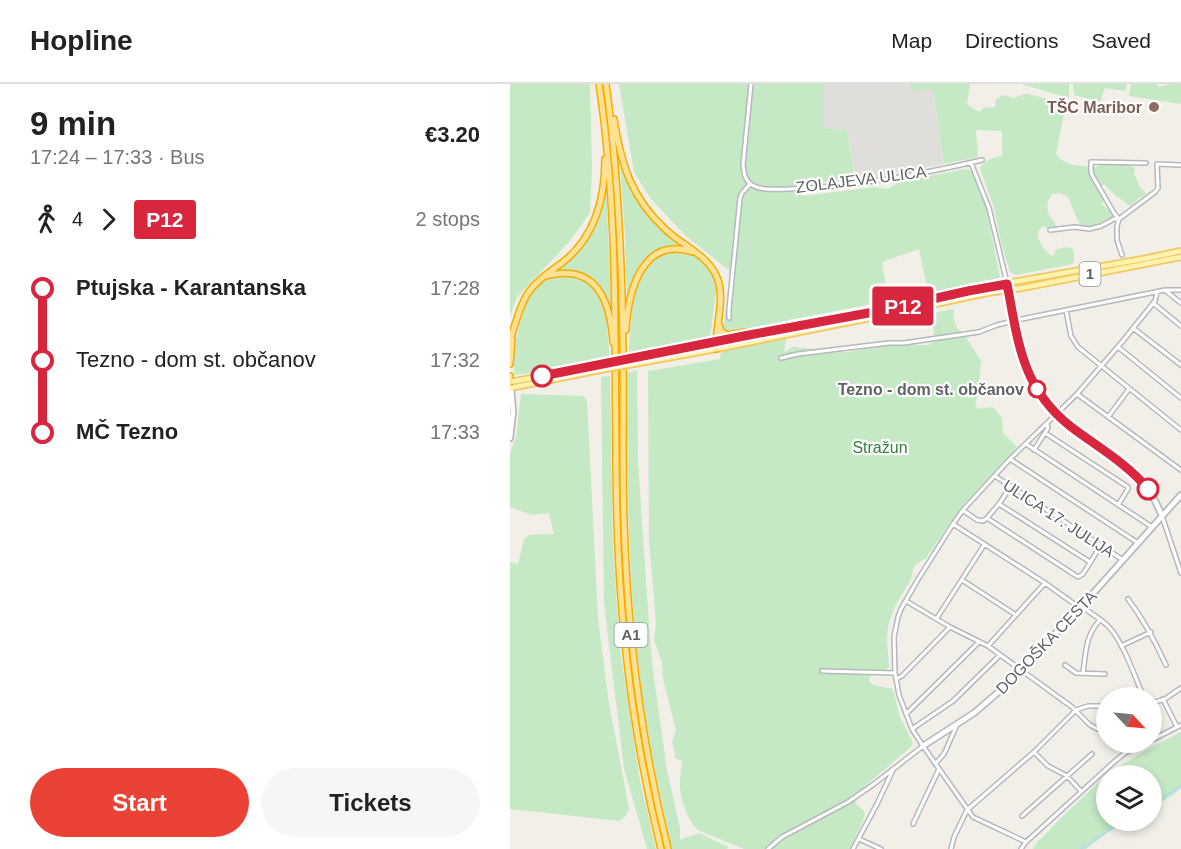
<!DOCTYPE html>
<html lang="en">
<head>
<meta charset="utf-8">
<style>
	:root { --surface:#fff; --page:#f6f6f6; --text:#222; --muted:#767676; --line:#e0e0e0; --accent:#ea4335 }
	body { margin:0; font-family:Helvetica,sans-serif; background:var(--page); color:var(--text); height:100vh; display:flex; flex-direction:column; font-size:22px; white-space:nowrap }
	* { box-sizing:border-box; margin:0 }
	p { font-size:20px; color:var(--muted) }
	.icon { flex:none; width:33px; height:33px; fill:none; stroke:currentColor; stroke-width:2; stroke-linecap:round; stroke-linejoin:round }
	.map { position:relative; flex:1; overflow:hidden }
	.drawer { display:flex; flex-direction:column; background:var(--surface); width:510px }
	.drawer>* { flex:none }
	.badge { padding:0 12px; border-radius:4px; font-size:21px; line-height:39px }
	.needle { width:39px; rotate:116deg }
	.buttons { position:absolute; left:586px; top:603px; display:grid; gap:12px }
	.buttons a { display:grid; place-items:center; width:66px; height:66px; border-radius:50%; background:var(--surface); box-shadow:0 3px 9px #0003; font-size:30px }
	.map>.badge { position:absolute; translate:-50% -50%; box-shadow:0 0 0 3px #fff }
	.legs { display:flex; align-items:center; gap:9px; height:66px; padding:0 30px; font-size:20px }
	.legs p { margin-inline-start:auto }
	.summary { display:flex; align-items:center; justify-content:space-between; height:102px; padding:0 30px }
	h1 { font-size:33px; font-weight:700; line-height:45px }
	.button { display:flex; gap:12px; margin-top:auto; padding:12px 30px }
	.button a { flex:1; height:69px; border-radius:36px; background:var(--accent); color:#fff; font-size:24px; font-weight:700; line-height:69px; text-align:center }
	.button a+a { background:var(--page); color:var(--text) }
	ul { padding:0 30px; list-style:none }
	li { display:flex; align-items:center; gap:21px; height:72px; font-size:22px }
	li i { display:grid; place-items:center; width:9px; height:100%; margin:0 8px; background:currentColor }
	li i::after { content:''; width:15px; height:15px; margin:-8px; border:4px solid; border-radius:50%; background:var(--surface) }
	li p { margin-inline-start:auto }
	li:first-child i { background:linear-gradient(#0000 50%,currentColor 0) }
	li:last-child i { background:linear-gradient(currentColor 50%,#0000 0) }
	header { display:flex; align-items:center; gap:36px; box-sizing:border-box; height:84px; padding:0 30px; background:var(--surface); border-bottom:2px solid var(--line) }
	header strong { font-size:28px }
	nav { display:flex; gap:33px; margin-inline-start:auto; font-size:21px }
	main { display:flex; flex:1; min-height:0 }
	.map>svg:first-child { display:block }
</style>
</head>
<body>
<header>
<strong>Hopline</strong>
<nav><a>Map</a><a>Directions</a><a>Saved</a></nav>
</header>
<main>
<section class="drawer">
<div class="summary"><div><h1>9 min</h1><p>17:24 – 17:33 · Bus</p></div><b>€3.20</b></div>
<div class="legs"><svg class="icon" aria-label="walk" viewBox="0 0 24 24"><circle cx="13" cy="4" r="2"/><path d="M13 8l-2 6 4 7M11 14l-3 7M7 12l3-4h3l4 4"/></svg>4<svg class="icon" aria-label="forward" viewBox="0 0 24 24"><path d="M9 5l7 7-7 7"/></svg><b class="badge" style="background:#d7263d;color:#fff">P12</b><p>2 stops</p></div>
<ul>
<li><i style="color:#d7263d"></i><b>Ptujska - Karantanska</b><p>17:28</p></li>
<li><i style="color:#d7263d"></i><span>Tezno - dom st. občanov</span><p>17:32</p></li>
<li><i style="color:#d7263d"></i><b>MČ Tezno</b><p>17:33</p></li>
</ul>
<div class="button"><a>Start</a><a>Tickets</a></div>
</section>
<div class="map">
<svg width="671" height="765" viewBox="0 0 671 765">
	<rect width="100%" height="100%" fill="#f1efe8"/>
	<path fill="#e0deda" d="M314,0H399L401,7L423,5L434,80L346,97L337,46L314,44Z"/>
	<path fill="#c5e8c5" d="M0,0H80L82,84L80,129L59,158L7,213L0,232Z
		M109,0H314V44L337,46L345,95L294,100L293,112L365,103L378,105L389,98L456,85L460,86L463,90L476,124L490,193L487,196L419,213L409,165L372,178L377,209L357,221L279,236L274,268L283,263L315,266L322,269L338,268L379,261H418L425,257L421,229L444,225L443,234L447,244L456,253L471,277L468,310L465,321L468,325L483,323L492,334L493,349L507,363L451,423L416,474L406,480L403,485L401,495L385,522L378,542L377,556L379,583L376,586H362L359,596L363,601L383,605L390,633L403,659L401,663L355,702L350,708L345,719L354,727L355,732L340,765H234L188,746C178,737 170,715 170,702C170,694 171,685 172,677L165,674V669L162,659L166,646L153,595L152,579L144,556L146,539L139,456L138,287L210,275L220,187L176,152L141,115L124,88Z
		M399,0H460L457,20L467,27H471L473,24L485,23L486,15L493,11L504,14L514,10H518L556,20L546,70C556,84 570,80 584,84C595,78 615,79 625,84L624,91C627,95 628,100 630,103C633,107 635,106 636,111L629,114L620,122L606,112L594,100L588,106L595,117L591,120L603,129L601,136C597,136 594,136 591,138C582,142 578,148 569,139L558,113L550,109L542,110C534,121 537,130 545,139L546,143L540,145L533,142L528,147C527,159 534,165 542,172L545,169V166L554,163L562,164L564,169V179L559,181L505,191L500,188L491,158L484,124L470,84C475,76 483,73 492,72V47L466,46L468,73L434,80L423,5L401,7Z
		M511,0H559V14Z
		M563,0H617L616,7L595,4L590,18L564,11Z
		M621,0H648V3L661,0H671V20L619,12Z
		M109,75L115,91L124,110L178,165C170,165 161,164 153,165C128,169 125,200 117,219L115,150L110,84L108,76Z
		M96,100L101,223H99C81,199 76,182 42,188C52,180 63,172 71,163C87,145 92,122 96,100Z
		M165,166L179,168L187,172L196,181L202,189L206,199V207L200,254L194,258L118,273L122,225L120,224L130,191L145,173Z
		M62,191C84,200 90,210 98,231L96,233L100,276L57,285L5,291C0,276 12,215 27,202C37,192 48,192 62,191Z
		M127,286L128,377L140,556L143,587L157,686L170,744V756L189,749L218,763L217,765H162C144,689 130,613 124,535C117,453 117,371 117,289Z
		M100,292L103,466L110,565L130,696L146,765H137L114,684L94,519L91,293Z
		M11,310L72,312L75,314L77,317L88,534L99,620L119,724C118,729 114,735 109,737L0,725V478L8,480L14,455L19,451L44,450L39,429L22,431L0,423V369L6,353Z
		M671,648V704L663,711L642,723V692H597V736L618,737L601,746L576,765H523L528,757L532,754L547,738L597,690L633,668Z"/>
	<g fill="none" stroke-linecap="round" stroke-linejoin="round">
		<path stroke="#aadaff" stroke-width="1.5" d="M642,720L671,702
			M571,765L614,736"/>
		<g stroke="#b5b8bc" stroke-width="6">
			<path id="street" d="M241,0L233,81C234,88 234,96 242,101C252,107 267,105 278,105C343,103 409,91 472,76
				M461,79L479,124L497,199
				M540,146L565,143L579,145L591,142L604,135H609L604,129L582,91L581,86V78L636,79
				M612,171L607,156V142L609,135L645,108L648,104L647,80L671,81
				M656,207L671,219
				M643,219L671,242
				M556,226L561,252L568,263L671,346
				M219,234V225L230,114L232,109L240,100
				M623,244L671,281
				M608,263L671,314
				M271,274L288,270L379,259H394L469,248L487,241L512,235L655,206H671
				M567,310L671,386
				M598,333L619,305
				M535,349L618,403V405L608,421
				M516,360L642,443
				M524,366L538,344L537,340
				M500,375L628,459
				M485,392L613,476
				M489,420L501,402
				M454,427L467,436L473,437L477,434L489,420L580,478
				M652,432L671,489
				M477,434L568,493L573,490L591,461
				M443,440L535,499L570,524
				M452,496L506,531
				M618,515C634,536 645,557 656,581
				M396,517L440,543L478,562L562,623L580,641L597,650
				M571,522C580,529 590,534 598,542C613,557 625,593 634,614
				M427,534L474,461
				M478,562L535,499
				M611,562L641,548
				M555,581L566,589L595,590
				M312,587L385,589
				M573,589C576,568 575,552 590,536
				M386,595L392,592L440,543
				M653,615L667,643
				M642,619L655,615L671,604
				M396,630L469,558
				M402,645L443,617L490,571
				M642,656L671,641
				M609,658L615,669
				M524,668L538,682L557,692L571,707
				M425,680L434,670L446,643
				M512,732L582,670
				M403,740L429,685
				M349,755L371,765
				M516,758L463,733L413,662L402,645L389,611L385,589L384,553L388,533L391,525L407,497L443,440L453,426L500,375L567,310L612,258L645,217L647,208
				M258,765L272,753L338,718L364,700L413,662
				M343,765L367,720L383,686
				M441,765L444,753L457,726L524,668L566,626L578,622H597
				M511,765L516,758L604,678L615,669L636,658"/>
		</g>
		<g stroke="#b6babf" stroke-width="8">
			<path id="secondary" d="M497,199C505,240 509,283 535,317C562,351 606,367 634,400C642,409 647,420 652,432
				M0,354L3,328L1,304
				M413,662L464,629L492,605L570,524L671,411"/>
		</g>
		<g stroke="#f2c960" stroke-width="8">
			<path id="primary" d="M124,274L239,251L369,227L458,206L638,174L671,167
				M124,280L206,265L365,233L477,209L512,204L671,173
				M0,298L95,280
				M0,304L95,285"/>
		</g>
		<g stroke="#f9ab00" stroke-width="8">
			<path id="highway" d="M89,0C111,145 103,291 107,436C110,547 124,657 151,765
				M96,0C108,87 112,175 113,263C114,321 112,379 114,436C117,547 131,657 158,765
				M104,35C111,80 121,114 156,146C173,162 200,172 208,196C215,218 205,243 206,265
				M35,192C86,179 100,215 103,258L104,260
				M209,240L211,247L217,251L235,248L239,251
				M116,246C118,208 132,151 183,168
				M0,257C5,241 9,223 18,209C27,196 40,188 53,178C85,153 95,115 95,75
				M0,280L2,255
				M0,292V298"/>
		</g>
		<use href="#street" stroke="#fff" stroke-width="3"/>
		<use href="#secondary" stroke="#fff" stroke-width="4.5"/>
		<use href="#primary" stroke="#fff2af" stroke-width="4.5"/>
		<use href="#highway" stroke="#fde293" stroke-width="5"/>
		<g stroke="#f2c960" stroke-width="8" stroke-linecap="butt">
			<path id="primary-bridge" d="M95,280L124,274
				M95,285L124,280"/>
		</g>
		<use href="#primary-bridge" stroke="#fff2af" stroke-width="4.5"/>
	</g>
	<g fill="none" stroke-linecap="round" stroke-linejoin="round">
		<g stroke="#fff" stroke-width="14">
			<path id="line-1" d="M32,292L239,251L369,227L458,207L497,200C508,256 511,303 560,342C586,362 617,379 638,405"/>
		</g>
		<use href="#line-1" stroke="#d7263d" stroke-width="9"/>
	</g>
	<circle fill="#8d6e63" stroke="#fff" stroke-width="2" cx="644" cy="23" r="6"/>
	<g fill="#fff" stroke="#d7263d" stroke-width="3">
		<circle cx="32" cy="292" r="10"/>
		<circle cx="527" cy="305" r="8"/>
		<circle cx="638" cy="405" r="10"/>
	</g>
	<g text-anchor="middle" stroke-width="4.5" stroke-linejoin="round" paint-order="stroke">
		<g fill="#fff" stroke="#8f9295" stroke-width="1.5">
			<rect x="569.5" y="178" width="21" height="24" rx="4.5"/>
			<rect x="104.5" y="539" width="33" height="24" rx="4.5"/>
		</g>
		<g font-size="15" font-weight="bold" fill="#5f6368">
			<text x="580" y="195">1</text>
			<text x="121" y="556">A1</text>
		</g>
		<g font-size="16" font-weight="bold" fill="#785e54" stroke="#fff" text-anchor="end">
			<text x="632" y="29">TŠC Maribor</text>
		</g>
		<g font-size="16" fill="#5f6368" stroke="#fff">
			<text transform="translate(351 95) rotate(-7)" y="6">ZOLAJEVA ULICA</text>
			<text transform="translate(549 434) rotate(33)" y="6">ULICA 17. JULIJA</text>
			<text transform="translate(536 558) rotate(-46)" y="6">DOGOŠKA CESTA</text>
		</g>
		<g font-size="16" font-weight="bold" fill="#5f6368" stroke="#fff" text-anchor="end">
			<text x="514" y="311">Tezno - dom st. občanov</text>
		</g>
		<g font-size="16" fill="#348238" stroke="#fff">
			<text x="370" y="369">Stražun</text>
		</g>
	</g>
</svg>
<div class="buttons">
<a><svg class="needle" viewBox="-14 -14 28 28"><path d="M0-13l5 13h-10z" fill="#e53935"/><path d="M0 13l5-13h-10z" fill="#767676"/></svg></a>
<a><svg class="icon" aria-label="layers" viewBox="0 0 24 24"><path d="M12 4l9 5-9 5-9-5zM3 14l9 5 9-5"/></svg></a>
</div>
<b class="badge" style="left:393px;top:222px;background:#d7263d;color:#fff">P12</b>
</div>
</main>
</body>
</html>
